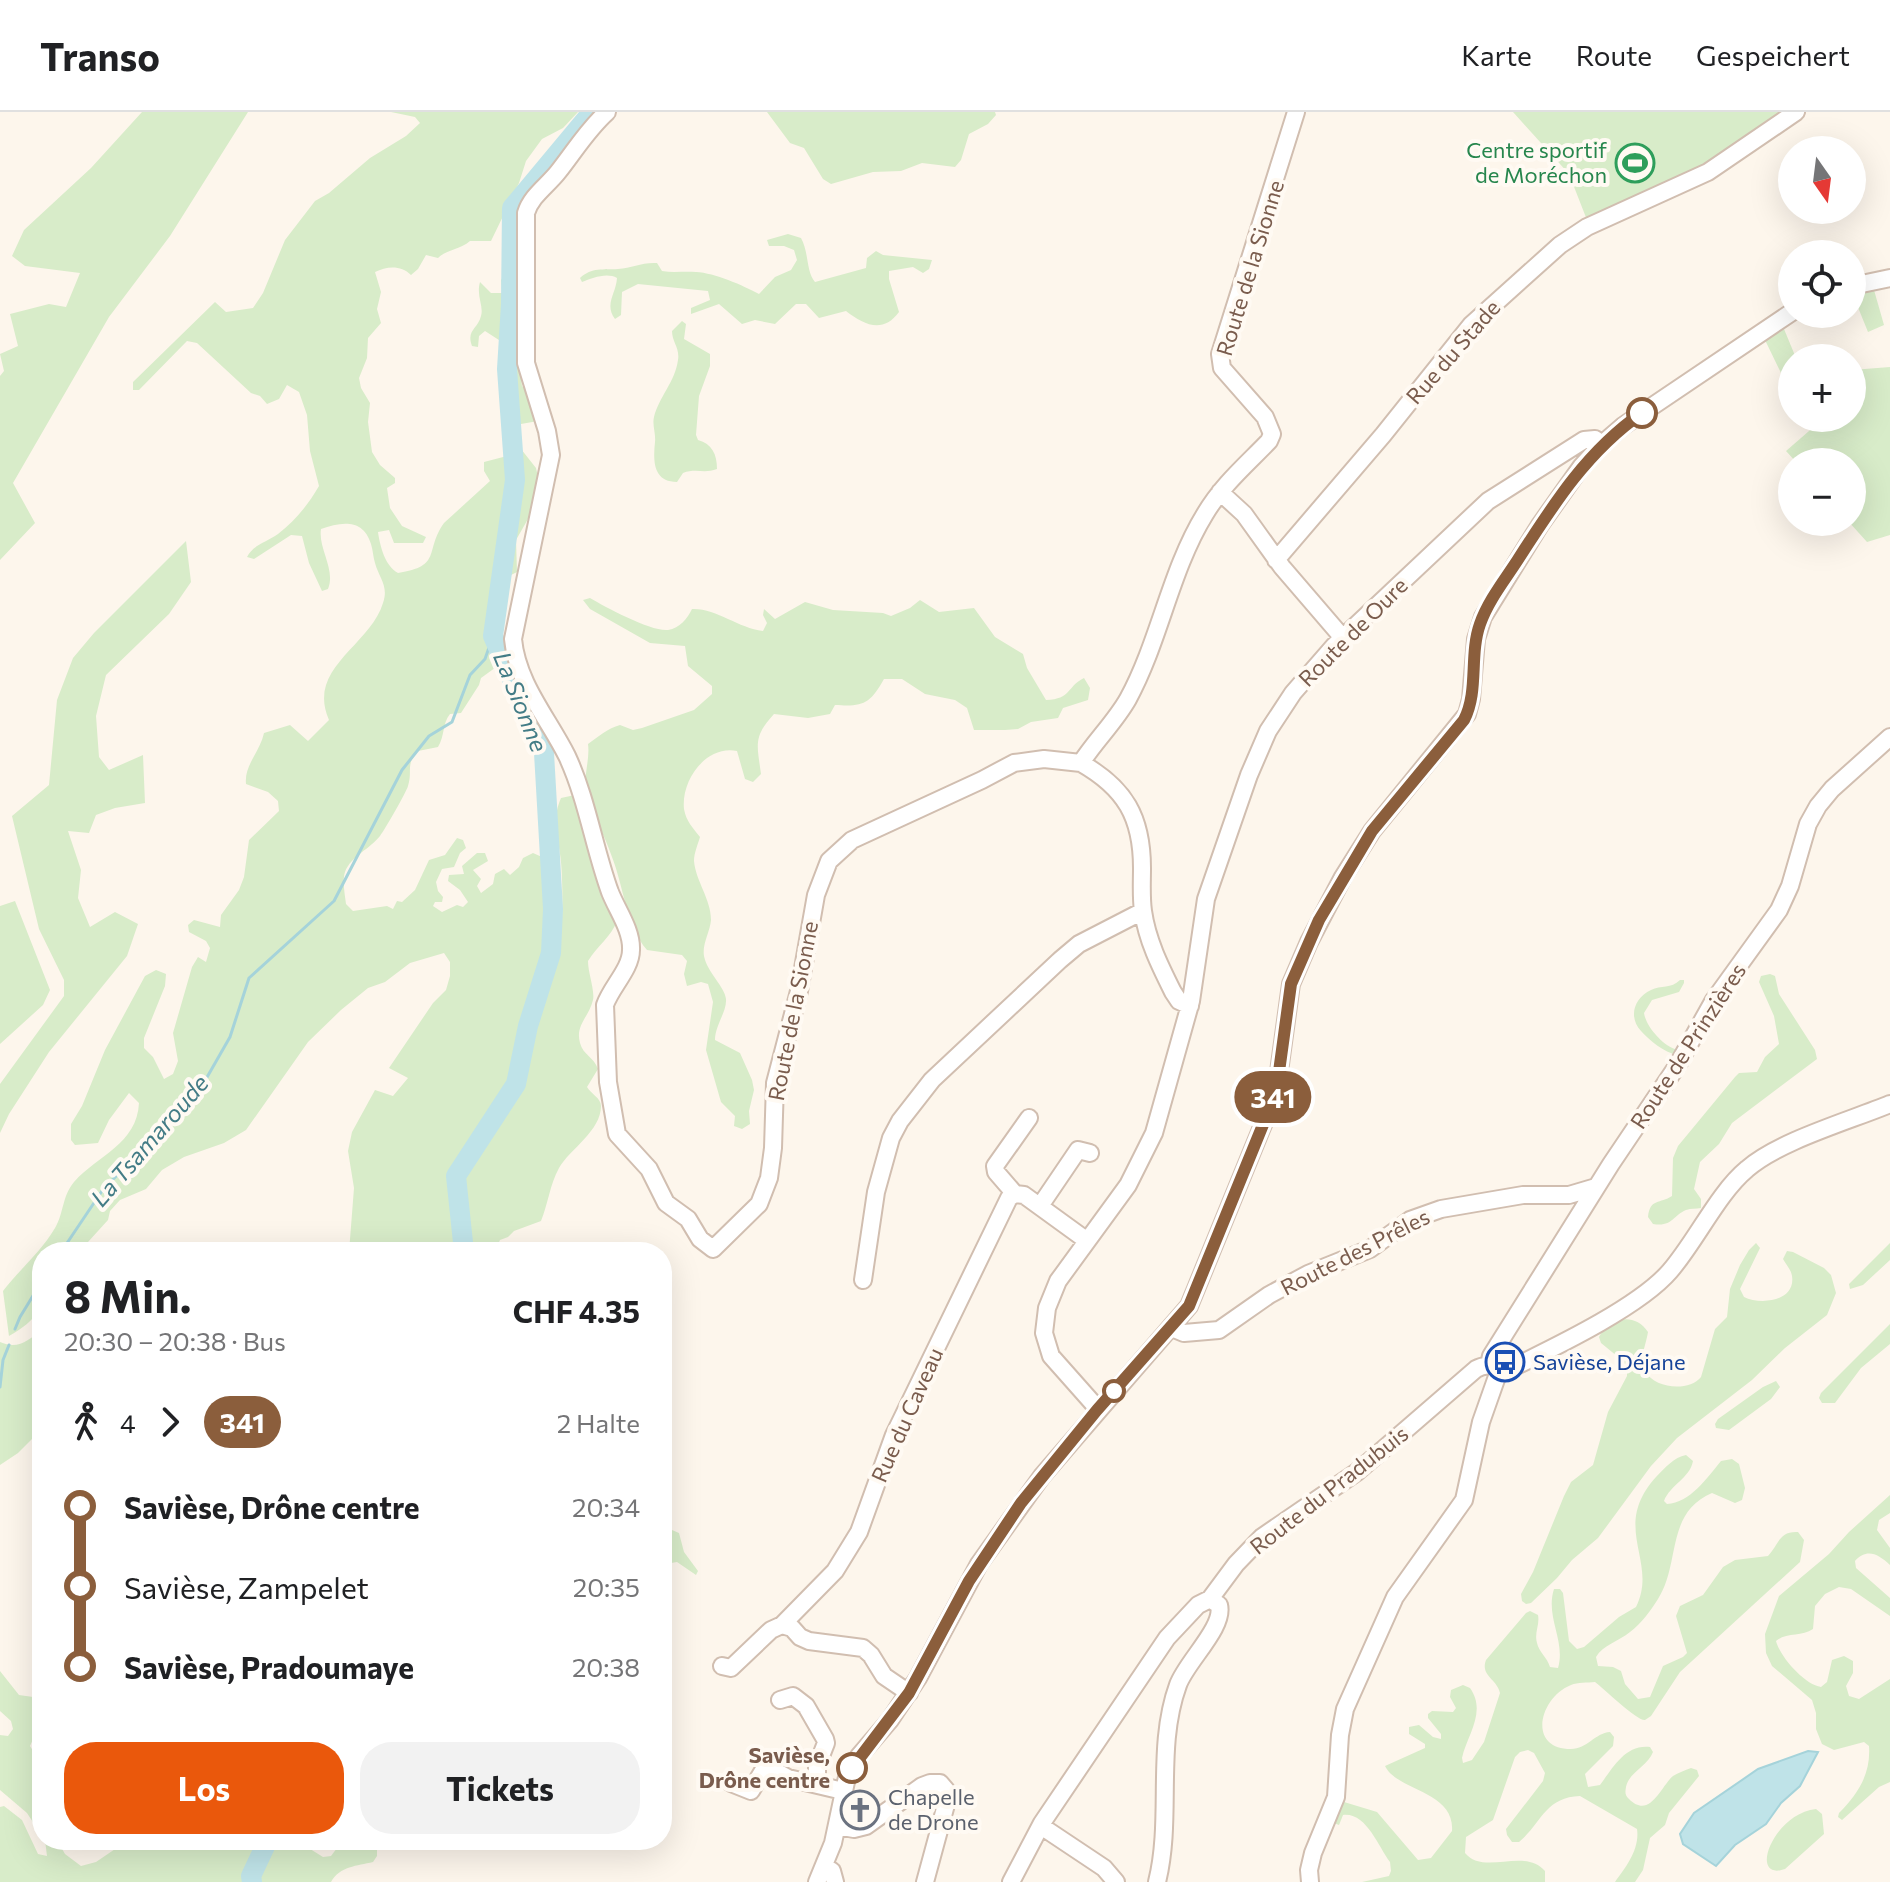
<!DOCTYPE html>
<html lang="de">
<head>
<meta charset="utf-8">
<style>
	:root { --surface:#fff; --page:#f2f2f2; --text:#202124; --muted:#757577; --line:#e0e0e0; --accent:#ea580c }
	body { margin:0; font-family:Commissioner,sans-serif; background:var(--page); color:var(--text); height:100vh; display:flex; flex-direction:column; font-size:30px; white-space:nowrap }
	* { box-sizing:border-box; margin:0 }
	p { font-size:26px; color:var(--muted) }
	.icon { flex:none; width:44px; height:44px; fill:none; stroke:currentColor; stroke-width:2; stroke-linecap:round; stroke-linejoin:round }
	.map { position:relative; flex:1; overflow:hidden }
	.drawer { position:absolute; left:32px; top:1130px; width:640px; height:608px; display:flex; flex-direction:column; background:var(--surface); border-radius:32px; box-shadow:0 8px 32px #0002 }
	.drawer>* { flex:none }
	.badge { padding:0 16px; border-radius:26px; font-size:28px; line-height:52px }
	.needle { width:52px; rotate:166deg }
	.tools { position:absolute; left:1778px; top:24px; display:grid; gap:16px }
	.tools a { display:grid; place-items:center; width:88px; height:88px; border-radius:50%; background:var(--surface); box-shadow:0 8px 32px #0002; font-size:40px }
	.map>.badge { position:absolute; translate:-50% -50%; box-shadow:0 0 0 4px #fff }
	.legs { display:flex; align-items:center; gap:12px; height:88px; padding:0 32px; font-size:26px }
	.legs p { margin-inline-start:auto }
	.headline { display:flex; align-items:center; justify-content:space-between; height:136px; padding:0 32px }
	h1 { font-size:44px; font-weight:700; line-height:60px }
	.cta { display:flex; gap:16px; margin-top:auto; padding:16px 32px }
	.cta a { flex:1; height:92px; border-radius:32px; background:var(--accent); color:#fff; font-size:32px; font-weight:700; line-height:92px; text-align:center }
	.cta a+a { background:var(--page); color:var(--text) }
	ul { padding:0 32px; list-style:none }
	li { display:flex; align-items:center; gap:28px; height:80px; font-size:30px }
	li i { display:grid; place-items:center; width:12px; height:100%; margin:0 10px; background:currentColor }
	li i::after { content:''; width:20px; height:20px; margin:-10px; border:6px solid; border-radius:50%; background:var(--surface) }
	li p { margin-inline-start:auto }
	li:first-child i { background:linear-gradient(#0000 50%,currentColor 0) }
	li:last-child i { background:linear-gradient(currentColor 50%,#0000 0) }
	header { display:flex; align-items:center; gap:48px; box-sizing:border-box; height:112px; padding:0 40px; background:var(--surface); border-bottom:2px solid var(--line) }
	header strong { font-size:38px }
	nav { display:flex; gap:44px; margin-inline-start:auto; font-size:28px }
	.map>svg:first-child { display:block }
</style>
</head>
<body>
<header>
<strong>Transo</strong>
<nav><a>Karte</a><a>Route</a><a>Gespeichert</a></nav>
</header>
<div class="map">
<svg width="1890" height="1770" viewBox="0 0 1890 1770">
	<rect width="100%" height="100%" fill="#fdf6ec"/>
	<path fill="#d8ecc9" d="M142,0H248L170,124L109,205L13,371L35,411L0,448V264L4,259L0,242L18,234L10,202L49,192L66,195L80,161L25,154L12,144L24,118L91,56Z
		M391,0H578L563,16L542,27L526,49L519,71L491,129H470C460,138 447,137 438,146L426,143L418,157L411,163C401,153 387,154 375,160L381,180L377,197L381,211L368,226L367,246L359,266L361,276L370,291L368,310L372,340L380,353L395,366V371L387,376L390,396L402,414L426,425L423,431H394L389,418L378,420C380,434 385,454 398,461C443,454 424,439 444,411L490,369L484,359V350L507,344L509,338L500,241L502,230L485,219L479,224L478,235L472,234C466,218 478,217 481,204C484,194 476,184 480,170L491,181H502L501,168L506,161L511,164V199C525,214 519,233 516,253L520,259L522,274L534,285L538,309L521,312V337L536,356L539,369L532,400L516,428L517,460L505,466L490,495L487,509L499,553L481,566L479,573L461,601L450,602C442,612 445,624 438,635L418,639C405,653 413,658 408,674C406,681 385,717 380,724C370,737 351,744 345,760C342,769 345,783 346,792L353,799L387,794L393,797L397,789L402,790L415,778L429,748L445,743L457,726L463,728L466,736L460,741L454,755L442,757L436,770L438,779L443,785L442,790H435L433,794L442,800L457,793L463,795L468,790L460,778L448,769L449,763L464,762L462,754L477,741H485L488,749L473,758L481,767L477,774L481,781L493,772L495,762L504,757L510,763L519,755L523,746L533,741L542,745C549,765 548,790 550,811C550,821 546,827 549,837H558C564,822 563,759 560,742C557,720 552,707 561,686L575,683L617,809C611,825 597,834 588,849C588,861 595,878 593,888C589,905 575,913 580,931C583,943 594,945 598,957L587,975C591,982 601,986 601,994C601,1019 570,1037 559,1056C550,1072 548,1092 541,1109L514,1119L508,1125L500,1128L495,1140H349L354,1076L348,1039L352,1020L375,978L393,984L408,966L389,956L433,891L446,878L450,864V850L444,841L410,851L385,870L368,876L341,898L308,930L246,1018L224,1031L184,1045L162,1058L146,1077L120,1088L110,1099L108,1108L88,1130L83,1140H42C42,1184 52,1200 9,1224L3,1179C20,1157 41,1140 55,1116C64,1101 62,1084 74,1070C98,1043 137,1032 139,991L129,981L109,1008L98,1031L75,1033L71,1028V1012L82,994L105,938L145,864L156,858L166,862L165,874L144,926V936L153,945L164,967L173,962L178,949L173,921L192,855L198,845L206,850L210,836L206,829L189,820L188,813L194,808L220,815L221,803L239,778L244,765L249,728L279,699L278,689L268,680L246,672C244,653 260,640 264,621L290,613L308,629L329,608C306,556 370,534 383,491C389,474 379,466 375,451C373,445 373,438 371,432C363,406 341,410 321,417C318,437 336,457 328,477L322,479L309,451L302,424L291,423L254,447L247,445C254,432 267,430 278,422C295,409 308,393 319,374L310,339L307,303L299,280L287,273L279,287L267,292L260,284L251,281L197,231L187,229L139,278H133V270L215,190L226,200L253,196L263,181L285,128L315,89L329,81L370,46L406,24L420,11L415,5Z
		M767,0H995L996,3L988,12L969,22L961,48L955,55L922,51L901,59L873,60L831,72L823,67L804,36L790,31Z
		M1513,0H1782L1728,41L1676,70L1587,108L1569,62Z
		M788,122L801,126C809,140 806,160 815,170L866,156L867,146L876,139L883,143L932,148L929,157L923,161L913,155L889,159V167L899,200C883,222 864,213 846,199L819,206L806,192H796L775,212L755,208L742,212L719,192L691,202V196L710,188L708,179L638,172L622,180L621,203L615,207C604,192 616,182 617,166C607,160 592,166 582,170L580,166C592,155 603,158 618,157C632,156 642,150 657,151L662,159C673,161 684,159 696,160C715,161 742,173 759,182L775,165L791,158L797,148L794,138L784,134H769L767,128Z
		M1874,178L1884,213L1868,220L1853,183Z
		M682,209L686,212L684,227L710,242V254L699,284L696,323L698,328C712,332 717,342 717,357C704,362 696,356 683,361L677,370C653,370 653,349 655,330C656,322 652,313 654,305C659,285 675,270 678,248C680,236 672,230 672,219Z
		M1784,217L1796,246H1792V254L1781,261L1765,228Z
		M1890,255V423L1867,430L1849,410H1852V350H1796L1786,339L1824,306H1852V258Z
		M186,429L191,470L169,502L106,563L96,604L99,645L109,658L143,643L145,691L115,696L96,703L89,721L68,719L81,758L78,786L90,815L115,800L138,812L127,844L49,940L9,1002L0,1021V972L64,884V868L39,817L12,704L49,673L57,588L73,546L94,521Z
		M590,486C605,495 652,520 668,518C680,516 687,507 692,497C716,496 738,516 763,519L767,511L763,503L764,497L775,507L805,490L833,498L883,501L891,504L910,496L920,488L939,500L974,496L995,525L1023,542L1027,556L1046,588C1072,587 1066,575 1084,566L1090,576L1088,588L1063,596L1058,606L1031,610L1018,617L1005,618H974L967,596L955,588L925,582L902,567H884C870,592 863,595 835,593L830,602L808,606L774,602C753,625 757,632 761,662L753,670L745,667L737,639C706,633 681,668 684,697C686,709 693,716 700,725C698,732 694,741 694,749C696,770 711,787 711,808C710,820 702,832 704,844C707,860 725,875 726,887C727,900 715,913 715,928L740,941L752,968L754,978L749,999L750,1012L742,1017L734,1014L735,1004L721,990L706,938L713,890L708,872L701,870L687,874L684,862L687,849L682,843L647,838C627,815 623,773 612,745C604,721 591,701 586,675C584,661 590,647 588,632C598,625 608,616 620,613L633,618L642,616L694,598L712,582V574L688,554L685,534L650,531L590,497L583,488Z
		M15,789L50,878L43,893L0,932V794Z
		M1770,862L1775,864L1779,882L1815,938L1817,947L1732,1011L1719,1032L1700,1050L1694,1077L1701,1087V1096C1696,1097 1691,1096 1686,1098C1672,1104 1673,1115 1653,1112L1648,1105C1650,1086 1660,1092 1672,1084L1673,1046L1678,1034L1735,965L1739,961L1757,960L1765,945L1779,932L1774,904L1759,870L1761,864Z
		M1680,868H1684V871L1679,880L1652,888L1644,901C1646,915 1664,935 1678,938L1677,943C1664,940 1650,929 1641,919C1628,905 1634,886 1651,878C1661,873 1671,877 1680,868Z
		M1756,1131L1760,1136L1740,1177L1744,1185C1760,1193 1796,1190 1792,1164C1791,1157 1786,1153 1783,1147L1787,1139L1793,1140L1824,1156L1831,1163L1836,1181L1827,1203L1785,1236L1752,1268L1677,1326L1651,1354L1598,1426L1572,1448L1557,1466L1531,1491L1526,1492L1522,1489L1521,1482L1533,1460L1564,1384L1571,1370L1593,1353L1608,1300L1627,1264V1256L1623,1249L1601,1231L1599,1225C1609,1205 1635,1200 1648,1220C1646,1233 1639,1246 1645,1259C1655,1277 1689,1280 1701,1265L1715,1217L1727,1205L1730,1177L1740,1153L1749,1138Z
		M1890,1131V1148L1863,1173L1850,1177L1849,1172Z
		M1890,1212V1232L1861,1256L1835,1291H1822L1819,1286L1821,1281Z
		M42,1217V1317L18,1341L0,1353V1230C18,1238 28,1229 42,1217Z
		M1776,1269L1780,1275L1771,1287L1729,1318L1716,1316L1715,1312L1718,1307L1763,1275Z
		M1686,1343L1693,1349C1690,1366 1670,1373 1664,1389L1667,1392C1690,1391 1707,1366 1721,1349L1732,1347L1739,1352L1745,1376L1742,1388L1735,1391L1712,1381C1665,1401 1681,1451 1658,1487C1651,1498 1641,1512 1630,1520C1619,1529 1603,1533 1596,1545L1598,1554L1613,1555L1621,1559L1625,1572L1638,1587L1650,1585L1663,1554L1683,1545L1687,1541L1676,1504L1680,1494L1703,1483L1723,1455L1735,1448L1768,1444C1779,1432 1779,1419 1798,1420L1804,1428L1800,1450L1680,1560L1651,1604C1649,1605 1647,1607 1645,1608C1637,1609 1604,1577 1595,1570C1587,1571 1578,1570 1571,1573C1539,1586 1527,1637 1571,1637C1587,1637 1595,1621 1610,1620L1614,1625L1613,1634L1585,1662L1588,1675L1600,1673C1613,1656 1625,1632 1650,1635L1653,1640C1648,1654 1629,1660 1626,1675C1625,1681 1625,1683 1629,1687C1650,1708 1661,1674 1673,1664C1678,1661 1685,1658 1691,1656L1697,1658L1699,1664L1669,1701L1665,1713L1650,1726L1643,1758L1635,1770H1615C1626,1755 1640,1737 1637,1717L1580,1684C1545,1685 1541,1712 1519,1730H1512L1507,1723L1506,1717L1543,1669L1545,1661L1534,1641L1528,1638L1520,1640L1515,1645L1493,1708L1466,1725L1465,1741C1484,1764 1524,1735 1545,1759V1770H1362L1389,1764L1391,1759L1390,1750C1378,1734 1366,1700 1343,1703L1339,1713L1334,1711L1339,1693L1344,1690L1377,1700L1418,1748L1431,1746L1452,1719C1455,1679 1397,1679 1385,1654L1425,1636V1632L1409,1622V1615L1419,1613L1433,1625L1441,1627V1622L1428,1606V1602L1432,1599L1453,1600L1456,1596L1450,1585L1451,1578L1463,1573L1470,1576C1487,1600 1467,1623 1462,1646L1463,1651L1472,1648L1484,1630L1500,1581C1497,1567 1480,1564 1486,1548L1526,1501L1530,1499L1538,1503C1540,1513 1534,1521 1537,1531C1539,1540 1547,1545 1550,1555L1558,1556C1566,1529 1545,1505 1554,1477H1560L1563,1481L1569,1529L1577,1537L1584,1535L1619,1505L1636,1495C1659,1449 1610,1416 1656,1365C1665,1356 1674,1345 1686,1343Z
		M1890,1383V1401L1879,1408L1877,1418L1890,1436V1453C1878,1442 1867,1436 1855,1449L1856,1456L1890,1486V1504L1851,1477L1839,1475L1825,1482L1815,1494L1813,1517C1802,1525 1786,1520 1776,1529C1780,1545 1805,1573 1821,1575L1827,1570L1832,1548L1844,1544L1853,1549V1561L1846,1574L1849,1584L1859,1587L1890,1567V1670L1879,1675L1842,1708L1838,1705L1839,1701C1858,1682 1871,1662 1869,1634L1864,1630L1834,1638L1822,1632L1816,1617V1601L1812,1588L1772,1554L1766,1541L1765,1522L1779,1484L1829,1442L1849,1420Z
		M663,1409L672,1418L679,1421L684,1440L698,1459L696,1463L677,1450L665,1452L662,1457Z
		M0,1559L19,1583L33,1585L42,1579V1618L34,1625L30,1634L35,1642L42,1640V1724L27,1701L0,1678V1623L8,1624L13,1617L11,1609L0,1599Z
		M4,1694L22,1708L38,1742L47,1744L45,1728H57L65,1742L81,1754L96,1750L121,1733L138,1728H306L307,1735L323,1745L331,1744L343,1728H399L377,1737V1744L373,1750C357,1754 340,1754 331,1770H0V1695Z
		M1816,1697L1822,1702L1824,1722L1785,1757C1748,1770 1772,1702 1816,1697Z"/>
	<path fill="#bfe3e8" stroke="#a5d3da" stroke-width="2" d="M1808,1639L1818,1640L1800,1674L1781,1691L1766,1712L1735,1733L1716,1754L1683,1732L1680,1722L1694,1701L1758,1657Z"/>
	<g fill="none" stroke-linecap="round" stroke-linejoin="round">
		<path stroke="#a5d3da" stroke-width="3" d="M61,1140L104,1076L178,1004L202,974L230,925L249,866L334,789L402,658L429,624L452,610L470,563L485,547L493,524
			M15,1217L20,1205L42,1169
			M0,1275L3,1248L9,1233"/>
		<path stroke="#bfe3e8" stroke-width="20" d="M464,1140L456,1064L516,972L528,914L551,841L553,797L544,641L493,524L515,368L507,257L511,192L512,96L592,0
			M252,1770L251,1764L268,1728"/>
		<g stroke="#d1beb0" stroke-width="20">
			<path id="minor" d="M607,0C587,18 574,40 558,60C547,74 531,84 526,101V251L547,319L551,343L513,527C517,571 548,606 567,644C587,687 594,736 610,780C617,798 632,818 631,838C631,857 611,875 605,893L608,970L617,1022L649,1057L666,1091L688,1107L700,1127L713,1137L759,1092L769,1066L773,1036L775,971L799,879L816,783L829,749L852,728L982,668L1014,651L1044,647L1081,651C1095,629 1115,610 1128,587C1160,528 1170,459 1205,402C1223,372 1246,353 1269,329L1272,322L1265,305L1222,256L1220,242L1296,0
				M1852,174L1890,166
				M1220,380L1244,402L1282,455L1343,526
				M1276,448L1383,323L1471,213L1560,133L1587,115L1708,60L1796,0
				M1081,651C1125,676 1142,705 1142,756C1142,770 1141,785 1143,799C1147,828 1160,854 1173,880L1179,889L1190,894
				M1015,1082L996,1060L995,1054L1029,1006
				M1040,1094L1078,1038L1090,1041
				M863,1168L876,1080L891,1026L900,1009L932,968L1060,848L1079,832L1143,799
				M1172,1216L1184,1221L1219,1218L1269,1183L1308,1162L1370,1137L1410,1108L1441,1097L1523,1083H1569L1596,1075
				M1489,1253L1491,1244L1611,1052L1677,954L1714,888L1779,798L1790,774L1808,712L1818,694L1832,677L1890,625
				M1098,1297L1051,1244L1044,1221L1047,1196L1058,1169L1128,1073L1154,1021L1191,889L1206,787L1249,663L1268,619L1293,581L1334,534L1488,389L1584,328L1595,327L1602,332
				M782,1513L835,1459L859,1420L894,1323L1009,1086L1015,1082L1024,1083L1086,1128
				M722,1554L731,1556L771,1518L782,1513L792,1516L800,1525L809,1529L863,1536L871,1543L884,1564L909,1581
				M780,1588L793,1584L806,1594L825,1627L826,1631L817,1654V1672
				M731,1671L751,1679L764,1657L768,1655L788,1666L843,1679
				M837,1714L854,1717L866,1714L922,1674L930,1671H940L946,1678L947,1689L925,1770
				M1041,1714L1104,1756L1116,1770
				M825,1755L832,1759L835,1770
				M817,1770L833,1731L847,1665L859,1644L890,1608L918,1566L979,1452L1042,1364L1189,1194L1269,998L1278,967L1291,872L1309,830L1343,765L1372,719L1467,602L1471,587L1476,527L1483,505L1540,413L1581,355L1602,332L1623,314L1792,200
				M1011,1770L1042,1711L1167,1526L1198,1493L1210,1487L1236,1452L1262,1425L1357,1360L1476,1257C1490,1249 1501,1258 1516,1254C1559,1233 1640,1194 1670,1159C1696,1129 1718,1081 1747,1057C1779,1029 1849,1009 1890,992
				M1157,1770C1173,1706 1155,1636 1178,1573C1186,1550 1225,1515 1219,1493L1210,1487
				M1310,1770L1309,1758L1313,1741L1336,1685L1340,1623L1345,1597L1395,1485L1464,1388L1481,1310L1500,1256"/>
		</g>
		<use href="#minor" stroke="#fff" stroke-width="16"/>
	</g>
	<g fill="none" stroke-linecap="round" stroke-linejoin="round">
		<g stroke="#fff" stroke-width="18">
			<path id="line-1" d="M852,1656L909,1581L969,1469L1021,1391L1097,1298L1189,1194L1269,998L1278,967L1291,872L1319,808L1372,719L1464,608C1479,579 1469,543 1480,512C1488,489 1504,469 1517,449C1553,393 1587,339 1642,301"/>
		</g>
		<use href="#line-1" stroke="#8b5e3c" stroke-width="12"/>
	</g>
	<defs>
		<g id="stadium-ring" transform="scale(2)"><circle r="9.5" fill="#fffaf3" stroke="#2e9e5b" stroke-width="1.5"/><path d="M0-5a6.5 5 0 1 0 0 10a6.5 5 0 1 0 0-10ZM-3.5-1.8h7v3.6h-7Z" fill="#2e9e5b"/></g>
		<g id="bus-ring" transform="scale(2)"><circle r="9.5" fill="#fffaf3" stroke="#1a4fb4" stroke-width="1.5"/><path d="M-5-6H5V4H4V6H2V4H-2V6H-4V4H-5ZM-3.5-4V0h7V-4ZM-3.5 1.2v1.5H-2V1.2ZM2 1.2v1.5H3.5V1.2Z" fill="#1a4fb4"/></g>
		<g id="church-ring" transform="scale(2)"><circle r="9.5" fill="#fffaf3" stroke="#6b7280" stroke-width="1.5"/><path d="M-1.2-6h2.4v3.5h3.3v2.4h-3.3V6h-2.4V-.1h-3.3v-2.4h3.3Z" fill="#6b7280"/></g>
	</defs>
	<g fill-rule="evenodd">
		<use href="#stadium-ring" x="1635" y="51"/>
		<use href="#bus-ring" x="1505" y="1250"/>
		<use href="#church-ring" x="860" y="1698"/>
	</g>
	<g fill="#fff" stroke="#8b5e3c" stroke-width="4">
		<circle cx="1642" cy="301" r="14"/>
		<circle cx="1114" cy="1279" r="10"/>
		<circle cx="852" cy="1656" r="14"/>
	</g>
	<g text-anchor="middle" stroke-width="8" stroke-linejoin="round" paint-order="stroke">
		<g font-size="22" fill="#27864d" stroke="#fffaf3" text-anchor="end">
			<text x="1607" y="46">Centre sportif<tspan x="1607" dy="25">de Moréchon</tspan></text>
		</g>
		<g font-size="22" fill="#7a5c4d" stroke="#fffaf3">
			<text transform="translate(1250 156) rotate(-73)" y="8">Route de la Sionne</text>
			<text transform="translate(1453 240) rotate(-49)" y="8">Rue du Stade</text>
			<text transform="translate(1353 520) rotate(-45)" y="8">Route de Oure</text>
			<text transform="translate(793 899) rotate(-79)" y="8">Route de la Sionne</text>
			<text transform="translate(1688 934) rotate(-57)" y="8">Route de Prinzières</text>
			<text transform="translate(1355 1140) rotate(-27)" y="8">Route des Prêles</text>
			<text transform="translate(907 1303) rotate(-66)" y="8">Rue du Caveau</text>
			<text transform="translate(1329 1378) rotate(-38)" y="8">Route du Pradubuis</text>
		</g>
		<g font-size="22" fill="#164399" stroke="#fffaf3" text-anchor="start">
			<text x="1533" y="1258">Savièse, Déjane</text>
		</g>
		<g font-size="22" font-weight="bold" fill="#7a5c4d" stroke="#fffaf3" text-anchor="end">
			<text x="830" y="1651">Savièse,<tspan x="830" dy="25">Drône centre</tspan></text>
		</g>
		<g font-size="22" fill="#5b616d" stroke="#fffaf3" text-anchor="start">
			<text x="888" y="1693">Chapelle<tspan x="888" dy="25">de Drone</tspan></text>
		</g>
		<g font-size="24" font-style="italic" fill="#437c86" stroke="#fffaf3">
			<text transform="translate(520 590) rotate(68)" y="8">La Sionne</text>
			<text transform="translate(150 1029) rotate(-49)" y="8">La Tsamaroude</text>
		</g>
	</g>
</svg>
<div class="tools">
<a><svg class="needle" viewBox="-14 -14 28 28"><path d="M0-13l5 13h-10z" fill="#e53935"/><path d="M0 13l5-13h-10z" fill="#757577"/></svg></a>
<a><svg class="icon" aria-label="locate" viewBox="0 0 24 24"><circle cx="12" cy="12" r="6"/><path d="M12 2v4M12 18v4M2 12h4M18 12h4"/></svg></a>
<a>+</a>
<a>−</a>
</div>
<b class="badge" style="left:1273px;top:985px;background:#8b5e3c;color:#fff">341</b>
<section class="drawer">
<div class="headline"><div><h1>8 Min.</h1><p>20:30 – 20:38 · Bus</p></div><b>CHF 4.35</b></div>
<div class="legs"><svg class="icon" aria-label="walk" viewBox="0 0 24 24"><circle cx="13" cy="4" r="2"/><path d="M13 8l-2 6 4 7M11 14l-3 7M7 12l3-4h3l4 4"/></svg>4<svg class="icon" aria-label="forward" viewBox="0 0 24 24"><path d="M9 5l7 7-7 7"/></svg><b class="badge" style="background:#8b5e3c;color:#fff">341</b><p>2 Halte</p></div>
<ul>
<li><i style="color:#8b5e3c"></i><b>Savièse, Drône centre</b><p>20:34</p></li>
<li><i style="color:#8b5e3c"></i><span>Savièse, Zampelet</span><p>20:35</p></li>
<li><i style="color:#8b5e3c"></i><b>Savièse, Pradoumaye</b><p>20:38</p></li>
</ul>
<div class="cta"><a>Los</a><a>Tickets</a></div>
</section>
</div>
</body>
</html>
